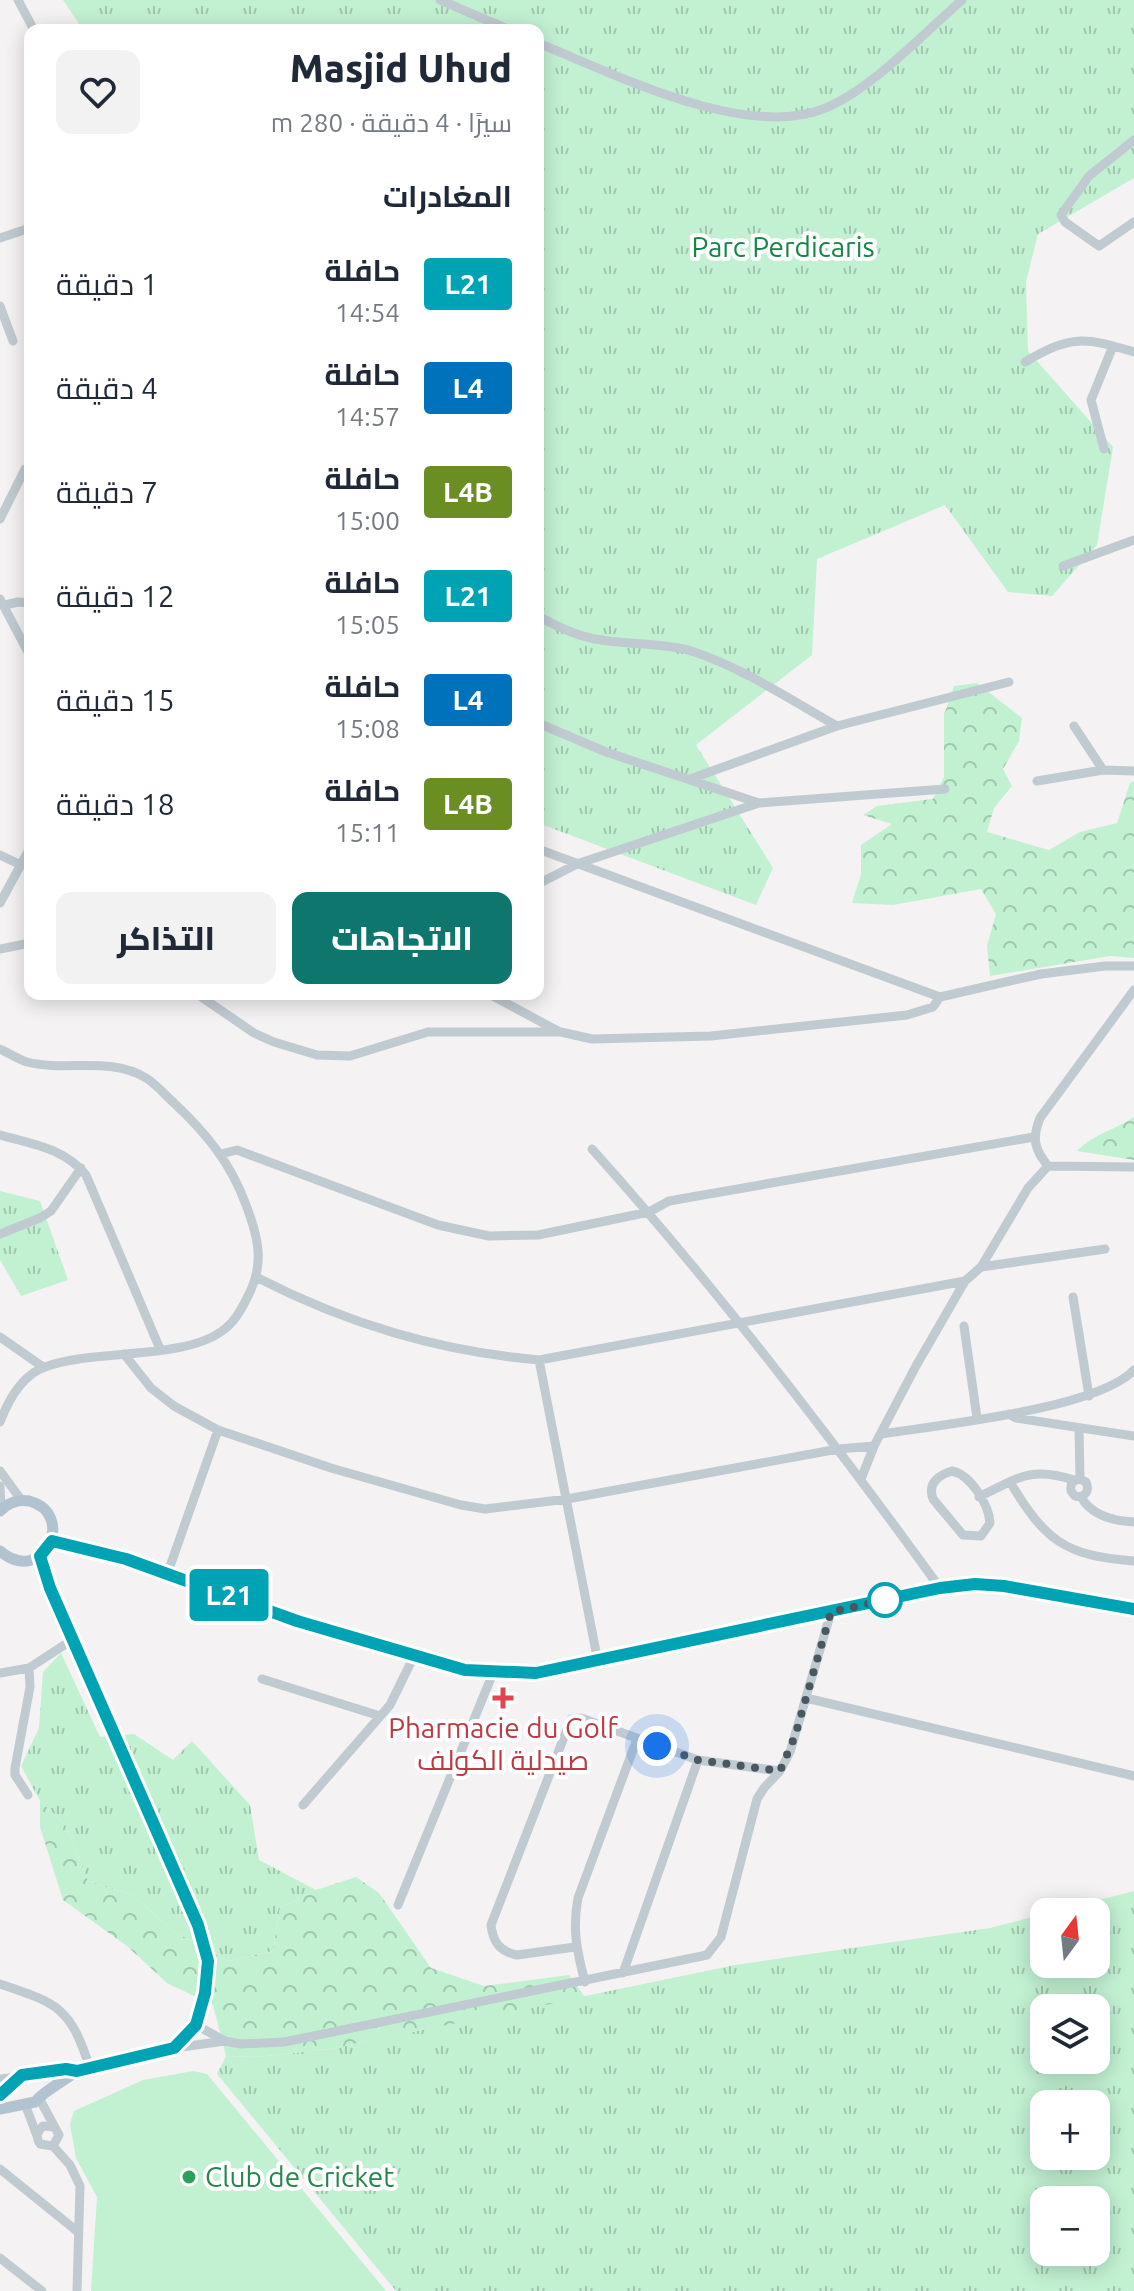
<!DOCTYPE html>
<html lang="ar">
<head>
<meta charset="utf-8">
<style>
	:root { --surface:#fff; --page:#f2f2f3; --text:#1f2937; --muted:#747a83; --accent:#0f766e }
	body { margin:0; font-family:Ubuntu,Cairo,sans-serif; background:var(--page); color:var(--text); direction:rtl; height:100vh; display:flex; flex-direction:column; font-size:30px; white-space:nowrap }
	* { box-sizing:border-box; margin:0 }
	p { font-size:26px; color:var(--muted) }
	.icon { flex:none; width:44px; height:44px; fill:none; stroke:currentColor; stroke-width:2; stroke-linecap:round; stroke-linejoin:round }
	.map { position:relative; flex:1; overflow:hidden; direction:ltr }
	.drawer { position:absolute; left:24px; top:24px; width:520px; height:976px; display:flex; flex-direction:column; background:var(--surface); border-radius:16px; box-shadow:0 4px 20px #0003; direction:rtl }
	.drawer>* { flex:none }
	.badge { padding:0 16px; border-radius:6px; font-size:28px; line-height:52px }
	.needle { width:52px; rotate:15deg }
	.buttons { position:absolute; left:1030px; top:1898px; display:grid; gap:16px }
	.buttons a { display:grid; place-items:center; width:80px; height:80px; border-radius:16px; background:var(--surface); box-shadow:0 4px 20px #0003; font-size:40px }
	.you { position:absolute; width:40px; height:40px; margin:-20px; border:6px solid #fff; border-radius:50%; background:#1a73e8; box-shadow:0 0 0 12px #1a73e833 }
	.map>.badge { position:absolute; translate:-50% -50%; box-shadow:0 0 0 4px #fff }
	h2 { padding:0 32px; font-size:30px; line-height:72px }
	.round { display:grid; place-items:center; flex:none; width:84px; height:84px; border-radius:16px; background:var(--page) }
	.summary { display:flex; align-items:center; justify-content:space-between; height:136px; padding:0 32px }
	h1 { font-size:38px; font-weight:800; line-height:60px }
	.action { display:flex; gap:16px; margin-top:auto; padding:16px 32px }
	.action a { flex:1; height:92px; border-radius:16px; background:var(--accent); color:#fff; font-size:32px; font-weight:800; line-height:92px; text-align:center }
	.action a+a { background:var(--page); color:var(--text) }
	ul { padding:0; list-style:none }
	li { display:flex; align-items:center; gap:24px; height:104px; padding:0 32px }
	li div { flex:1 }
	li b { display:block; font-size:30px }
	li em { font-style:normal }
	li .badge { min-width:88px; font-weight:700; text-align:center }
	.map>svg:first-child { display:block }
</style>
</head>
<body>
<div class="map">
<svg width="1134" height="2291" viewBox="0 0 1134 2291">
	<defs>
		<pattern id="grass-tufts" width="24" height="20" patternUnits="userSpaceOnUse" patternTransform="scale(2)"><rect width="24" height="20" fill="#c2f1d2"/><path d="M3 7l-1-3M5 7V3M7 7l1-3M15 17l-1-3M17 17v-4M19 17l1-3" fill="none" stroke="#a0c6ae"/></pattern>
		<pattern id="forest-crowns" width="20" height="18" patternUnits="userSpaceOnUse" patternTransform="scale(2)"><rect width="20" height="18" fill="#c2f1d2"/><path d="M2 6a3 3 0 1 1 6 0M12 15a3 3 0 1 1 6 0" fill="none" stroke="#a0c6ae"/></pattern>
	</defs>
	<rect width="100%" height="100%" fill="#f4f2f2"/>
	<path fill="url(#grass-tufts)" fill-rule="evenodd" d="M63,0H1134V178L1038,234L1026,282L1028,351L1113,447L1097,545L1052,596L1008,592L945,505L817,559L812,655L696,745L773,868L756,905L538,823V30H83Z
		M0,1191L40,1201L68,1280L21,1296L0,1260Z
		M61,1653L100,1737L134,1734L173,1760L192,1741L250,1805L259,1860L316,1890L280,1908L273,1951L228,1961L175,1932L132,1895L88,1881L65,1824L40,1801L21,1766L39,1728L43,1672Z
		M1134,1891V2291H396L217,2074L226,2056L257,2057L329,2049L735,1965L990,1928L1044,1914V1964H1096V1912H1052ZM1044,2008H1096V2060H1044ZM1044,2104H1096V2156H1044ZM1044,2200H1096V2252H1044Z"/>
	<path fill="url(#forest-crowns)" d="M977,683L1022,718L1019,741L1003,769L1012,786L994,808L987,832L1049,850L1080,832L1117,823L1130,783L1134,781V958L1110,956L990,976L987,946L996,914L981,889L893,905L852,903L861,874V845L892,824L863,815L877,806L933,799L944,777V715L954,686Z
		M1134,1117V1160L1077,1151C1093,1134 1115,1130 1134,1117Z
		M40,1801L65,1824L88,1881L132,1895L175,1932L228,1961L273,1951L280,1908L316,1890L356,1877L379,1893L431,1968L484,1986L569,1975L585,1997L329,2049L257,2057L226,2056L213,2005L167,1983L127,1946L63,1900L40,1827Z"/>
	<path fill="#c2f1d2" d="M193,2071L207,2074L386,2291H91L97,2197L76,2158L70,2124L74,2111L143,2080Z"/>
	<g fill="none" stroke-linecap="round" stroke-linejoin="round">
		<path stroke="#c0cad1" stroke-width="9" d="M18,0L34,30
			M440,0L510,30
			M538,43C613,73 743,140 823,109C871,90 923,34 962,0
			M1134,140L1089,176L1061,215L1065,222L1099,246L1134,222
			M0,238L30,228
			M0,306L13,341
			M1025,362C1071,335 1084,337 1134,352
			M1104,449L1091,400L1113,346
			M0,519L25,469
			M1063,566L1134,540
			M0,599L30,656
			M5,605L18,602L30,603
			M538,616C556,626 574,635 595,639C626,645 657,642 688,650C738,665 791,700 837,726
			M538,723L606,752L759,803
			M1074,726L1103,770
			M690,779L837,726L1009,682
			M1037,781L1103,770L1134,771
			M538,849L940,997L1041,974L1105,966H1134
			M0,855L21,865
			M538,884L577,864L759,803L945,789
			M0,903L30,848
			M0,949L30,943
			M197,994L254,1033L274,1042L317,1055L350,1056L428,1032H561L592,1039L711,1036L907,1015L933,1007L940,997
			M489,994L558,1031
			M0,1049C9,1053 18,1059 27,1062C66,1072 110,1056 146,1078C156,1084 165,1095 173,1102C206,1133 231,1163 246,1205C259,1239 265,1265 247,1298C241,1310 234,1323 222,1331C183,1360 93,1349 45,1367C22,1375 8,1401 0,1422
			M0,1135C32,1144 64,1148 86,1175L160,1349
			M592,1149C717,1288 831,1437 940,1588
			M221,1154L237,1150L438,1225L489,1236L538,1235L649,1212L669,1201L1034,1137
			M1048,1166C1034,1149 1032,1138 1040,1118L1134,990
			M0,1234L40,1218L51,1211L81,1168
			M981,1267L1105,1249
			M258,1278C348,1324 438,1351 539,1360L965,1281
			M1073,1297L1089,1396
			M964,1326L977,1418
			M0,1337L43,1367
			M124,1354L151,1388L174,1406L218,1430L331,1468L461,1505L485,1509L567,1499L838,1449L874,1446
			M539,1360L598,1662
			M1009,1414L1016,1418L1134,1436
			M1079,1429L1080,1479L1086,1482C1089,1489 1088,1493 1081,1497L1075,1496L1071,1491C1070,1483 1073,1480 1080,1479
			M882,1434C939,1425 1097,1409 1134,1370
			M0,1471L22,1501
			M952,1471C971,1475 989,1505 990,1523L981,1536L963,1535L933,1499C927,1483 939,1475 952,1471Z
			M861,1479L874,1446L916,1366L965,1281L981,1267L1028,1188L1048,1166L1134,1167
			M1010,1482C1045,1540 1064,1556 1134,1561
			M0,1486L1,1509
			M979,1497C1018,1478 1030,1466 1074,1480
			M1081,1497C1092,1516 1113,1521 1134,1522
			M168,1572L218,1430
			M0,1673L29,1668L72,1640
			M262,1679L380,1716
			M806,1698L1134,1776
			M28,1795L15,1775V1768L30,1687L29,1668
			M303,1805L390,1705L414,1656
			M398,1905L493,1673
			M575,1947L517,1955C499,1951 493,1942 491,1925L571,1719L581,1718L698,1760L780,1771
			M623,1973L698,1760
			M585,1982C577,1952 572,1929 578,1898L637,1739
			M0,1984C59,2004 70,2007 90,2068
			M196,2025L225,2041L241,2044L284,2042L707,1955L721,1937L757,1799L764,1788L780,1771L790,1752L831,1612
			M174,2048L225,2041
			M0,2079L18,2077
			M39,2098L59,2135L53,2146L40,2144C35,2137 37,2132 43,2126L54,2127
			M25,2104L37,2136
			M53,2146L70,2165L80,2186L77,2291
			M0,2169L78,2232
			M0,2258L42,2291"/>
		<path stroke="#b2c3d0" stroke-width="11" d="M0,1511C8,1503 17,1499 29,1501C77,1513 44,1588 0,1551
			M52,1541L106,1553L168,1572L297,1621L465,1670L536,1673L940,1588C1006,1581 1070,1598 1134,1609
			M0,2095L22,2075L66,2069L77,2071L174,2048L196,2025L205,1993L208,1961L198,1925L129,1763L80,1657L50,1588L40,1556
			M0,2109L35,2102C46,2089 63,2082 77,2071"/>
	</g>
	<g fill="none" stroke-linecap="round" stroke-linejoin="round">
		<g stroke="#fff" stroke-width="18">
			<path id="line" d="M0,2095L22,2075L66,2069L77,2071L174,2048L196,2025L205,1993L208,1961L198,1925L50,1588L40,1556L52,1541L126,1559L297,1621L465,1670L536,1673L940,1588L975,1584L1004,1586L1134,1609"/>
		</g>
		<use href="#line" stroke="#00a3b4" stroke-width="12"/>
		<path stroke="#495760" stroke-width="8" stroke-dasharray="0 14.4" d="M657,1746L698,1760L780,1771L795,1736L831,1612L894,1598L885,1600"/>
	</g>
	<circle fill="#fff" stroke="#00a3b4" stroke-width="4" cx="885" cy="1600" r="16"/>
	<path fill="#e0444e" stroke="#fff" stroke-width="3" d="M499 1686h8v8h8v8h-8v8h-8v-8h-8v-8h8z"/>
	<circle fill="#2e9e5b" stroke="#fff" stroke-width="3" cx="189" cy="2177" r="8"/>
	<g text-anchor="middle" stroke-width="8" stroke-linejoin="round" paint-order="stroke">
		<g font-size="28" fill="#178548" stroke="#fff">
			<text x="783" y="257">Parc Perdicaris</text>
		</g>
		<g font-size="28" fill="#be3a42" stroke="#fff">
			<text x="503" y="1738">Pharmacie du Golf<tspan x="503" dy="32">صيدلية الكولف</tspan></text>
		</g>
		<g font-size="28" fill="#27864d" stroke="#fff" text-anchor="start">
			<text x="205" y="2187">Club de Cricket</text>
		</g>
	</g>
</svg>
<div class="buttons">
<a><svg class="needle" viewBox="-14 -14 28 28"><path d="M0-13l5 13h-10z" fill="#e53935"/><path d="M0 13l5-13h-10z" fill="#747a83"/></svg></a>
<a><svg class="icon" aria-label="layers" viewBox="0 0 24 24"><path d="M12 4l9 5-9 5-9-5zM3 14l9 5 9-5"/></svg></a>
<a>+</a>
<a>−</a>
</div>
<div class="you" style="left:657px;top:1746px"></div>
<b class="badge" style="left:229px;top:1595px;background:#00a3b4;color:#fff">L21</b>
<section class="drawer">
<div class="summary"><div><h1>Masjid Uhud</h1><p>سيرًا · 4 دقيقة · 280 m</p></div><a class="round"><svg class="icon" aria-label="heart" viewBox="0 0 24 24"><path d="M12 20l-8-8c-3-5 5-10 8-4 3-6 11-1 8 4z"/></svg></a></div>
<h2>المغادرات</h2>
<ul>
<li><span class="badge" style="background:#00a3b4;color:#fff">L21</span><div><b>حافلة</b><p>14:54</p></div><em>1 دقيقة</em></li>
<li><span class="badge" style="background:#0072bc;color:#fff">L4</span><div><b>حافلة</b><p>14:57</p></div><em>4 دقيقة</em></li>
<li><span class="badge" style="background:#6b8e23;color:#fff">L4B</span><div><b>حافلة</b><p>15:00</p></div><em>7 دقيقة</em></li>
<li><span class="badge" style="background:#00a3b4;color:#fff">L21</span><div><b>حافلة</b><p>15:05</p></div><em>12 دقيقة</em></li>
<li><span class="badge" style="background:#0072bc;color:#fff">L4</span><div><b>حافلة</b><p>15:08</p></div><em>15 دقيقة</em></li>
<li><span class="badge" style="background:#6b8e23;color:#fff">L4B</span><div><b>حافلة</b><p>15:11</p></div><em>18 دقيقة</em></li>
</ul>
<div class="action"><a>الاتجاهات</a><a>التذاكر</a></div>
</section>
</div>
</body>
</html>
